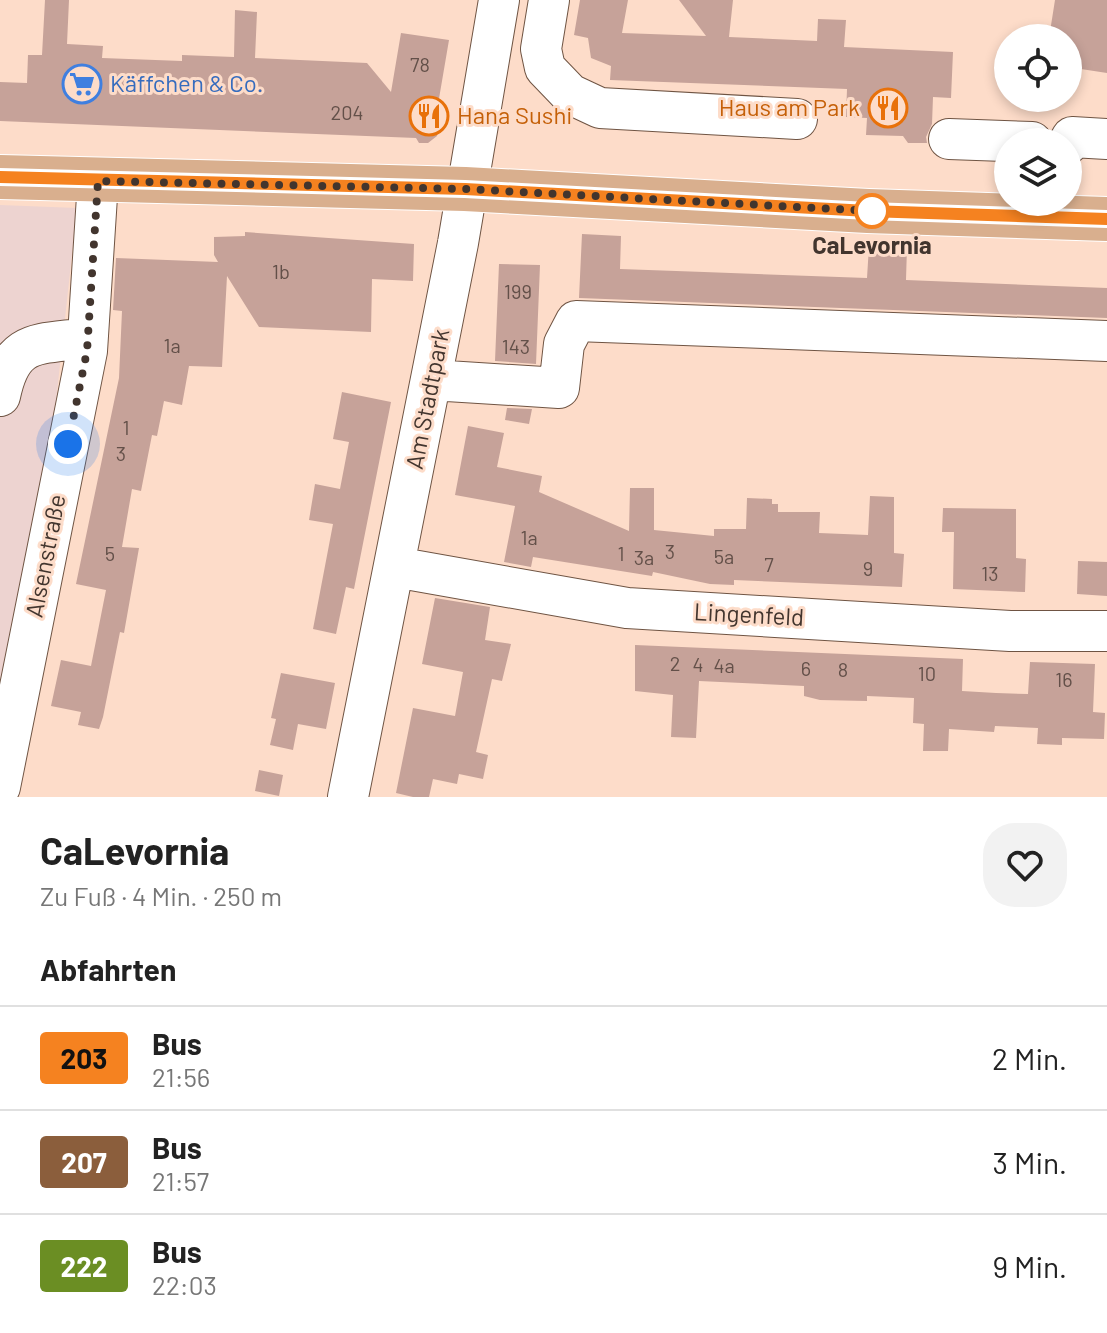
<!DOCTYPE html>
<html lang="de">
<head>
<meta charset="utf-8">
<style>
	:root { --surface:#fff; --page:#f2f2f2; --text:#222; --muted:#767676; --line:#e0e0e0 }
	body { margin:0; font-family:Barlow,sans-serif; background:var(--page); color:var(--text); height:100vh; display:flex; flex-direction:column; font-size:30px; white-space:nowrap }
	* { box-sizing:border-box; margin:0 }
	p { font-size:26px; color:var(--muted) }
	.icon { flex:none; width:44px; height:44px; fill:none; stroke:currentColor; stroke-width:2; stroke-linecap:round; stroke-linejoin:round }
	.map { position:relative; height:797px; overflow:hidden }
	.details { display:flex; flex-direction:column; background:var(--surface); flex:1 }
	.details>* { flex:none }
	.badge { padding:0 16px; border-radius:6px; font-size:28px; line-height:52px }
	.tools { position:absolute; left:994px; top:24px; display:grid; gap:16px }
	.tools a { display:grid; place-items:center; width:88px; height:88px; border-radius:50%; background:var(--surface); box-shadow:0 4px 12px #0003; font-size:40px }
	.you { position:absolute; width:40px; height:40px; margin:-20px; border:6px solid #fff; border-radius:50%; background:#1a73e8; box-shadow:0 0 0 12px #1a73e833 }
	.map>.badge { position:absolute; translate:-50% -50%; box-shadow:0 0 0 4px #fff }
	h2 { padding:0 40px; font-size:30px; line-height:72px }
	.round { display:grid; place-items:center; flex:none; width:84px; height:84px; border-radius:32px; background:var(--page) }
	.headline { display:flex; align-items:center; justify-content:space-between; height:136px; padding:0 40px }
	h1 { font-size:38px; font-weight:700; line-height:60px }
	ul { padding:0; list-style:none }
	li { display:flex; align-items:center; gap:24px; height:104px; padding:0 40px; border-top:2px solid var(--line) }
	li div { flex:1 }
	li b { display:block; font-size:30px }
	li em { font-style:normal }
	li .badge { min-width:88px; font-weight:700; text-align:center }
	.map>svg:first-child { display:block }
</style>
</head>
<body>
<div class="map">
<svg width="1107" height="797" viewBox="0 0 1107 797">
	<rect width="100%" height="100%" fill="#fddcc9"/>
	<path fill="#edd3d0" d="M0,205L77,208L54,420L0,709Z"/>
	<path fill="#c6a299" d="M45,0H69L67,44L103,46L102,58L182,61V55L234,57L235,10L257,12L255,58L367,63L391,92L401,33L449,40L435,122L439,127L437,136L428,143H419L416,138L0,121V82L27,83L28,55H42Z
		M580,0H628L622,33L706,36L679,0H733L729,37L817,41L818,19L846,20L844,47L953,52L951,98L933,97L932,124L926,137L927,143H908L903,136L866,135L867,118L846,117L847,89L610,80L611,66L591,58L588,38L574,35Z
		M1055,0H1107V73L1068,67V38H1049Z
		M245,232L414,244L413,281L372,279L371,332L259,327L227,276L222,367L189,366L182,405L164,401L157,436L152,435L141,491L132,489L122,547L139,548L124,633L120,632L103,717L99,729L78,725L81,712L51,706L61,660L91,666L106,590L76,584L119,378L122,311L113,310L116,258L218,262L214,255V237L245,236Z
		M582,234L621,236L620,269L704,272L867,278L869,246L907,247L906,280L1107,288V318L579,298Z
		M499,264L540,265L536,364L495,361Z
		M342,392L391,402L354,589L346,587L336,634L313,629L333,524L309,520L315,484L340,489L349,442L333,439Z
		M507,408L532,409L529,424L505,420Z
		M468,426L504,433L497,467L542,476L539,492L629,531L630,488H654V530L714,536V529H746L747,498L772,499V504H778V512H820L819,533L868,535L870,496L894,497V553L904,554L902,587L734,580V585L710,584L653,572L652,576L533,557L531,567L504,562L515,506L455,495Z
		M943,508L1016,509V558L1026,559L1025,592L953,589L954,532H942Z
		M1078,561L1107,562V596L1077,594Z
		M435,598L490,607L485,640L511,644L502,681L492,679L476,752L488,755L483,779L459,774L457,784L433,779L429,797H413L396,793L413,708L455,716L463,672L422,664Z
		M635,645L963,659L962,691L996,693L1028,694L1030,662L1095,664L1093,712L1105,713L1104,739L1062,738V745L1037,744L1038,728L995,726L994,732L949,729L948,751H923L924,724L913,723L914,698L867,696V701L820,700L804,696V686L699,681L696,738L671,737L673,695L635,691Z
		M281,673L335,683L326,729L298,724L293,750L270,745L276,719L271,718Z
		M259,770L283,775L279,796L255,791Z"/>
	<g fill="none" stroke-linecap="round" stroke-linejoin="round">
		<g stroke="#6f5443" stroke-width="42">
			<path id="minor" d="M549,0L541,49L545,68L570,94L600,108L797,119
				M949,139L1032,142
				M1068,144L1072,137L1107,139
				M431,380L559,388L564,344L576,321L1107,341
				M0,396C12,338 36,345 87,338
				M395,567L627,608L1010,631H1107
				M0,787L87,351L98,181
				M348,797L458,243L499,0"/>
		</g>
		<g stroke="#fff" stroke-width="46">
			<path id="major" d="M0,177L465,189L868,211L1107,219"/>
		</g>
		<use href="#minor" stroke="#fff" stroke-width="40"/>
		<use href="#major" stroke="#d9af8e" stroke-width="44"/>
	</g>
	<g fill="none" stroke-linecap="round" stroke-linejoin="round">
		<g stroke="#fff" stroke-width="18">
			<path id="line" d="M0,177L465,189L868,211L1107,219"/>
		</g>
		<use href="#line" stroke="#f58220" stroke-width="12"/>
		<path stroke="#42352e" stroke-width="8" stroke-dasharray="0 14.4" d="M68,444L87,351L98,181L465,189L872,211"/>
	</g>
	<defs>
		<g id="supermarket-ring" transform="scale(2)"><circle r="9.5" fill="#fddcc9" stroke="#3f7fe0" stroke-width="1.5"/><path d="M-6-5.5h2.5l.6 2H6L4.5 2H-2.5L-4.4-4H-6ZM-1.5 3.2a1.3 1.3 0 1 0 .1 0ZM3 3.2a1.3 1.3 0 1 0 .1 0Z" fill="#3f7fe0"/></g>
		<g id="restaurant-ring" transform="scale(2)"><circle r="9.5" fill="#fddcc9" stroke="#e8710a" stroke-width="1.5"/><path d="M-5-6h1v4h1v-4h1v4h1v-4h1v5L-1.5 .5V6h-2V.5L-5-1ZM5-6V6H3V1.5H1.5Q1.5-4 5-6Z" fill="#e8710a"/></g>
	</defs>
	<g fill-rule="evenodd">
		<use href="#supermarket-ring" x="82" y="84"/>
		<use href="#restaurant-ring" x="888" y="108"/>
		<use href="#restaurant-ring" x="429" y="116"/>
	</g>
	<circle fill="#fff" stroke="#f58220" stroke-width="4" cx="872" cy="211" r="16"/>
	<g text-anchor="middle" stroke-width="6" stroke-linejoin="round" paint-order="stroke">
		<g font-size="20" fill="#635049">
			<text x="420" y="72">78</text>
			<text x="347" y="120">204</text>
			<text x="281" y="279">1b</text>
			<text x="518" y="299">199</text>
			<text x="172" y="353">1a</text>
			<text x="516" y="354">143</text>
			<text x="126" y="435">1</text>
			<text x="121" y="461">3</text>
			<text x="529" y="545">1a</text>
			<text x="670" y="559">3</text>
			<text x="110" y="561">5</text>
			<text x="621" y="561">1</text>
			<text x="724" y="564">5a</text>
			<text x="644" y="565">3a</text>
			<text x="769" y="572">7</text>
			<text x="868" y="576">9</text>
			<text x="990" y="581">13</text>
			<text x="675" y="671">2</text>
			<text x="698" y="672">4</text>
			<text x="724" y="673">4a</text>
			<text x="806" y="676">6</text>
			<text x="843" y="677">8</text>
			<text x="927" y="681">10</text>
			<text x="1064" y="687">16</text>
		</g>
		<g font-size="24" fill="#366cbe" stroke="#fddcc9" text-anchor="start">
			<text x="110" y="92">Käffchen &amp; Co.</text>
		</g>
		<g font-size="24" fill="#c56008" stroke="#fddcc9" text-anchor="end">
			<text x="860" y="116">Haus am Park</text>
			<text x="457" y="124" text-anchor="start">Hana Sushi</text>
		</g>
		<g font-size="24" font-weight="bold" fill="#42352e" stroke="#fddcc9">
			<text x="872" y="254">CaLevornia</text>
		</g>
		<g font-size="24" fill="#42352e" stroke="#fddcc9">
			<text transform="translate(428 399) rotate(-79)" y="8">Am Stadtpark</text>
			<text transform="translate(46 556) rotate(-79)" y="8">Alsenstraße</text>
			<text transform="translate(749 615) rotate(3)" y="8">Lingenfeld</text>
		</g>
	</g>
</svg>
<div class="tools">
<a><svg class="icon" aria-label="locate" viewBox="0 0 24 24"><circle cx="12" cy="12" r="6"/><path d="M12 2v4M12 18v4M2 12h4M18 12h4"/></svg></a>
<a><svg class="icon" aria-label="layers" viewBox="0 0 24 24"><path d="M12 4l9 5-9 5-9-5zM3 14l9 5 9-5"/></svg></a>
</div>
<div class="you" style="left:68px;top:444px"></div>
</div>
<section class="details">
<div class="headline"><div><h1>CaLevornia</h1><p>Zu Fuß · 4 Min. · 250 m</p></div><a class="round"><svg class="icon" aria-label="heart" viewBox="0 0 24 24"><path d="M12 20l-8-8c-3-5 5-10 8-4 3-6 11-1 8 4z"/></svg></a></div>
<h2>Abfahrten</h2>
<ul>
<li><span class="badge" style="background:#f58220;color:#111">203</span><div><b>Bus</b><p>21:56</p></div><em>2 Min.</em></li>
<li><span class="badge" style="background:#8b5e3c;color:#fff">207</span><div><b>Bus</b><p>21:57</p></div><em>3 Min.</em></li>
<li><span class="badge" style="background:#6b8e23;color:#fff">222</span><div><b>Bus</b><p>22:03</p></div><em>9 Min.</em></li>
</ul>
</section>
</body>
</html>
